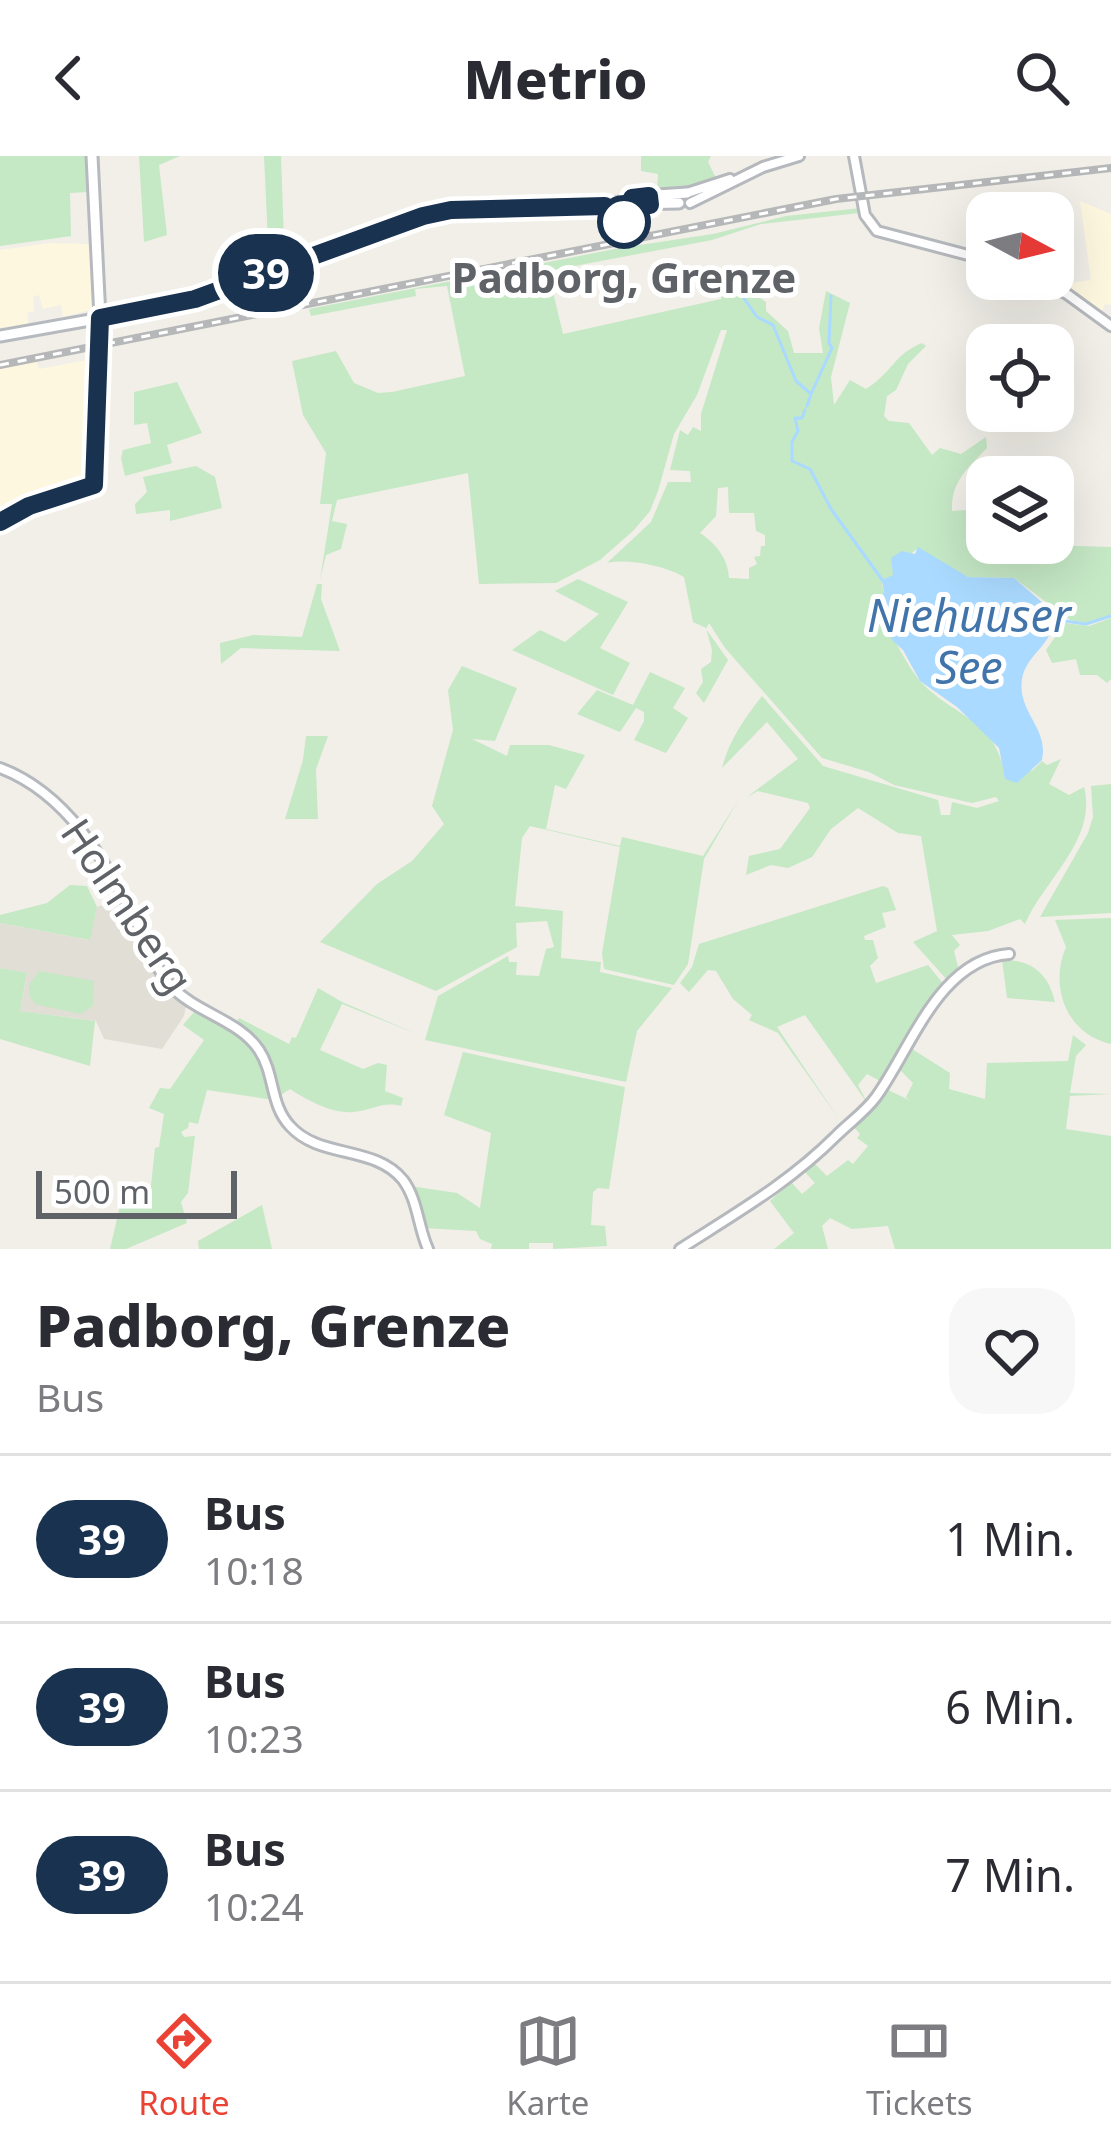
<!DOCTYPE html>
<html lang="de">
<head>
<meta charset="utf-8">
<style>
	:root { --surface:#fff; --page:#f7f7f7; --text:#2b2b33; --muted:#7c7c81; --line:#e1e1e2; --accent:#ea4335 }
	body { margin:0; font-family:"Noto Sans",sans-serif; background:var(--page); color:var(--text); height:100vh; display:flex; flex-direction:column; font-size:45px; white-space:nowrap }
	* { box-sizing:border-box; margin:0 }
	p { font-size:39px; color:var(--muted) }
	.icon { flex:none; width:66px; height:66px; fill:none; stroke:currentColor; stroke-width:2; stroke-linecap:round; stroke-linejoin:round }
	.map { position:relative; height:1093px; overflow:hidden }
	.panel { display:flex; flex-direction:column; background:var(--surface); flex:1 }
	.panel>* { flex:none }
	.badge { padding:0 24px; border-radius:39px; font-size:42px; line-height:78px }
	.needle { width:78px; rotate:97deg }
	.tools { position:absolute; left:966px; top:36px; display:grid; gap:24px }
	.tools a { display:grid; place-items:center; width:108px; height:108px; border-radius:24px; background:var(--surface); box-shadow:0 12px 48px #0002; font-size:60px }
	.scale { position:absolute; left:36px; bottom:30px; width:201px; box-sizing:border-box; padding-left:12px; border:6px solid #5f6368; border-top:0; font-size:33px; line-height:42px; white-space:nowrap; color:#5f6368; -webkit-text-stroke:9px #fff; paint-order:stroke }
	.map>.badge { position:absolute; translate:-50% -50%; box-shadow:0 0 0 6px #fff }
	.round { display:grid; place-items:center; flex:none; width:126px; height:126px; border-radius:36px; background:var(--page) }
	.overview { display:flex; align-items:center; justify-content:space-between; height:204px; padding:0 36px }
	h1 { font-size:57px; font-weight:800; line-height:90px }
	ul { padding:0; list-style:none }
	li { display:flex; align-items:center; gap:36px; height:168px; padding:0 36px; border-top:3px solid var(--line) }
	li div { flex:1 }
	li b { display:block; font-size:45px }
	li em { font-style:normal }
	li .badge { min-width:132px; font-weight:700; text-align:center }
	header { display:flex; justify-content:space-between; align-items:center; height:156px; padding:0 36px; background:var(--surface); font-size:54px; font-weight:800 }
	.tabs { display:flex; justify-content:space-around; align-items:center; height:168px; border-top:3px solid var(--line); background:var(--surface); font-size:33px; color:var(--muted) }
	.tabs a { display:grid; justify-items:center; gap:6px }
	.tabs .selected { color:var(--accent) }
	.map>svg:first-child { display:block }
</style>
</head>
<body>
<header><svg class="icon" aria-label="back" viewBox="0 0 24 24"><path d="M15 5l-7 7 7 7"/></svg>Metrio<svg class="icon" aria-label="search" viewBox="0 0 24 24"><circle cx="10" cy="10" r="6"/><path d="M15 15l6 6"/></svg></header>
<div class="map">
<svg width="1111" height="1093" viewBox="0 0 1111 1093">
	<rect width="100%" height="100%" fill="#f1efe8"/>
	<path fill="#fef7e0" d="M1080,45L1111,58V149L1105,148L1101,157L1072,137L1071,127L1091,124Z
		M51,87L90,88L93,153L63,161L61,149L43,153L39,139L33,141L34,155L27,157L29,170L7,175L5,171L0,172V94Z
		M98,202L93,325L27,349L0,364V212L36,205L39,213Z"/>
	<path fill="#e1ded6" d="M121,743L177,840L186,850L184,860L162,893L104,883L96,865L20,855L27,818L0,812V767L89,784L97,751Z"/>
	<path fill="#c5e8c5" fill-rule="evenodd" d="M0,0H86L89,36L70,37L71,80L0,90Z
		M139,0H180L159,9L167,79L144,86Z
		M264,0H281L284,85L268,86Z
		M641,0H711L708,6L717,24L701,32L657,37L658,18L641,15Z
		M861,52L859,57L761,68L712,84L548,115L563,178L721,143L723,129L730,121L766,146V155L788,175L794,197H823L819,172L826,135L850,147L831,221L834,249L850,224L866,233C893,216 893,199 922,187L926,190L908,208L896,234L887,240L884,260L889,265L909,267L932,299L940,292L961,298L986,281L987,292C968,312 951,325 952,355L966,354V381L987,374V387L1111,391V459L1088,467L1070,464L1014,422L968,421L917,393L893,411V419L882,428L884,436L875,455L885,462C890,477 910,515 922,527C955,562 998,563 1005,623L1033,614L1042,605L1047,609L1061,603L1049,628L1069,639L1084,631C1098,683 1043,725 1025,768L1020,763L988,775L952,779L960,789L954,795L959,815L949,826L913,786L937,775L921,680L898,677L858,652L831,673L812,701L788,712L771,709L746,719L749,700L780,693L810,652L808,647L758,635L747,641L798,603L767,566L722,612C729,584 745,562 762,540L823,610L938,644L941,659H950L952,646L977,652L999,645L996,641L972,647L894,629L869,616L822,602L725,492L709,467L706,473L728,504L704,547L696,537L703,526L701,513L711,506L712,494L706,472L693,466L684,421C666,410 627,402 607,407L651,366L668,326H691L690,315L670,314L680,274L688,279L693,271L701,275V258L727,174H721L697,239L674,278L658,335L650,355L634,374L600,404L556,427L479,428L468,317L337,344L332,365L347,368L341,393L326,399L320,424L332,348H320L326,297L303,259L292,205L336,195L354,227L378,237L392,236L465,220L447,130L415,133L416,140L311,160L309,153L620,92L713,78L786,60ZM728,331L729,357H754L756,375L765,379V390H761L760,400L754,401L757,408L749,412V423L729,422C728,402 716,388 700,377L716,360L718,332Z
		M177,226L202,277L167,289L172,307L125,320L121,302L123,294L151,287L147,267L134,269V236Z
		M196,310L215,321L222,352L170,365V354L136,358L135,348L147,336L143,321Z
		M578,423L628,446L600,492L630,507L613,539L512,494L540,474L565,486L599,458L555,435Z
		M317,428H322L321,443L340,495L241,492L221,508L220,487L253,479L302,481Z
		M1111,462V523L1107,527L1097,519H1080L1076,503L1052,507L1046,494L1065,467L1089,470Z
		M462,510L517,532L495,585L472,583L507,600L510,589H549L585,599L566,633L555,629L546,673L620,690L622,681L703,700L739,643L704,703L688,808L674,829L604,813L602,797L620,691L530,670L522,682L515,750L563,755L561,802L601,806L600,816L672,832L637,875L626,926L425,884L438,840L508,800L509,806H517L516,819L539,820L546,793L554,791L547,765L516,767L517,791L436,835L320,786L377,728L412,705L444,668L432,650L453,574L448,534Z
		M650,516L685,532L673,552L688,562L666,597L634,584L644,565V556L636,552L620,576L577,558L597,534L633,549Z
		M306,580H328L316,613L318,663H285L303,604Z
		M1111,628V757L1040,761L1088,677L1093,661L1091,630Z
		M70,729L87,730L97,751L90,784L0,767V759L47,747Z
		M883,730L888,732L896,754L882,757L886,771L864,780L865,784H873L878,802L870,810L876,827L928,809L945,830L882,926L867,918L858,929L868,948L805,859L777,871L839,963L778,877L749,864L752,859L733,843L716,815L708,814L689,836L680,827L692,811L699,788Z
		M1111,762V888C1066,878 1049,830 1066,791L1055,764Z
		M1002,804C1032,804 1048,817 1055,846L1007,842Z
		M0,812L27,817L20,855L95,865L90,910L0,883Z
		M40,815L94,825L93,850L80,858L35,848L29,839V828Z
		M318,832L342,846L417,878L342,848L320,894L363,913L378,907L387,909L385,935L403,942L401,950C382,945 371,955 353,956C332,958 307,944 290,933L278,941L271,912L237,866L239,862L289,888L292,881L296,882Z
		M194,856C251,876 258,889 274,944L207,934L198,968L189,966L188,972L181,976L184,981L195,980L188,1037L181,1046L187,1067L126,1093H110L123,1037L150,1039L155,992L159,991L164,958L149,952L160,932L170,933L204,884L183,869Z
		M1073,879L1086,889L1076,900L1070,937L1111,938L1070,940L1066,973L1111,980V1093H895L888,1070L852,1073L830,1062L822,1070L828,1093H774L794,1077L770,1045L791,1026L802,1038L815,1027L804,1015L814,1007L827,1020L848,1004L853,1008L868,990L857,982L860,978L854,971L875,952L886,933L909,944L906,941L913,927L899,913L912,893L950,917L949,933L985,943L987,907L1068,905Z
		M463,896L625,931L609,1033L598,1032L593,1036L591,1069L605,1070L607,1090L553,1093V1087H529V1093H491L492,1088L480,1083L476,1075L423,1072L410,1030L457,1037L480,1052L491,977L444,959Z
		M262,1049L272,1093H199L198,1085Z"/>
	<path fill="#aadaff" d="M918,391L968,421L1014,422L1043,447L1053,466C1051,490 1026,499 1022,523C1017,556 1049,572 1042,604L1017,627L1005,623L999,592L957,551L920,525L903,494L892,484L885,462L874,454L884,436L882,424L893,419L891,402L902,395L915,398Z"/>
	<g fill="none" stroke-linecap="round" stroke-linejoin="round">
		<path stroke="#aadaff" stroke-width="3" d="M741,138L757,161L773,169L796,225L811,238L807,250
			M811,238L832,192L829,187L831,140
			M805,254L802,262H795L798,275L792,286V305L810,313L831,353L883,425
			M1055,468L1065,465L1086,468L1111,460"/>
		<g stroke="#b5b8bc" stroke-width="14">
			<path id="tertiary" d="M854,0L865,59L877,75L987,104
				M687,37L730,23
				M690,47L763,11L799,0
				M1037,123L1067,138L1111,170
				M0,612C67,637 106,705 136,766C147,788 155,812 171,830C196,857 239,864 259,894C275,918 270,949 290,970C319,1003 375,989 403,1024C418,1044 418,1071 428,1093
				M680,1093C736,1057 789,1027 836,980C849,967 865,956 876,941C911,893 939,803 1009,798"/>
		</g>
		<g stroke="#b6babf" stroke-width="15">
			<path id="secondary" d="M92,0L100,162
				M616,47L643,40L687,37
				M0,180L180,148L438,56L482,51L679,47"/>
		</g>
		<use href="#tertiary" stroke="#fff" stroke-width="8"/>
		<use href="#secondary" stroke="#fff" stroke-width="9"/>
		<g stroke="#b6b7b8" stroke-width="8">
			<path id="rail" d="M0,209L836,43L1111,12"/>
		</g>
		<use href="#rail" stroke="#fff" stroke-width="3" stroke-dasharray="9" stroke-linecap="butt"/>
	</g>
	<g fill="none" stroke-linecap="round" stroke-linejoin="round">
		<g stroke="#fff" stroke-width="27">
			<path id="line" d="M0,366L29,350L94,329L100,162L195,143L423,60L451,54L605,50L626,67L632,62L633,50L650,49L649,40L632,42"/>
		</g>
		<use href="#line" stroke="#193250" stroke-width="18"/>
	</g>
	<circle fill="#fff" stroke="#193250" stroke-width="6" cx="624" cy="66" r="24"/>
	<g text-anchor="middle" stroke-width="10" stroke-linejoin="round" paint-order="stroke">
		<g font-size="42" font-weight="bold" fill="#5f6368" stroke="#fff">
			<text x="624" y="137">Padborg, Grenze</text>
		</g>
		<g font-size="42" fill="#5f6368" stroke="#fff">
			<text transform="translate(127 750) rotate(56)" y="15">Holmberg</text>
		</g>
		<g font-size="45" font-style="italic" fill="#4174aa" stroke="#fff">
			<text x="969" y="476">Niehuuser<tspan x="969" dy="52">See</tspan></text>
		</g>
	</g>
</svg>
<div class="tools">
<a><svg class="needle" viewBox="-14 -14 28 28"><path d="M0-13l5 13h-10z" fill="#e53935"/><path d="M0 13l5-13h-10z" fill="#7c7c81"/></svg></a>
<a><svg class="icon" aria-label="locate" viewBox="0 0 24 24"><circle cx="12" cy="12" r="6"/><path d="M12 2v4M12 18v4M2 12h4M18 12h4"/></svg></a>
<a><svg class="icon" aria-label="layers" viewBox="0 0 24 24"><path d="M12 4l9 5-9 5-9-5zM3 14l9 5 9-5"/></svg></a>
</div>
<div class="scale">500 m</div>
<b class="badge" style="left:266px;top:117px;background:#193250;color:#fff">39</b>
</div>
<section class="panel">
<div class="overview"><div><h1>Padborg, Grenze</h1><p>Bus</p></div><a class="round"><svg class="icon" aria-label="heart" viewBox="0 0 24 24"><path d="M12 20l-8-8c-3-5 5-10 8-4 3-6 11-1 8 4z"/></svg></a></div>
<ul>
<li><span class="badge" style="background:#193250;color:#fff">39</span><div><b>Bus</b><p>10:18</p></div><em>1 Min.</em></li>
<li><span class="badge" style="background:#193250;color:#fff">39</span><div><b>Bus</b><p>10:23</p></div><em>6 Min.</em></li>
<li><span class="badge" style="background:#193250;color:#fff">39</span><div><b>Bus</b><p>10:24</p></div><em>7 Min.</em></li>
</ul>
</section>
<nav class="tabs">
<a class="selected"><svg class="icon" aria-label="directions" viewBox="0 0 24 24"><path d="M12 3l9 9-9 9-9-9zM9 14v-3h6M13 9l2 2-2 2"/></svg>Route</a>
<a><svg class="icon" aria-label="map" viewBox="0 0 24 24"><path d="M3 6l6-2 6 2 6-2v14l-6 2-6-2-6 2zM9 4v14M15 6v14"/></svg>Karte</a>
<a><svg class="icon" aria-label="tickets" viewBox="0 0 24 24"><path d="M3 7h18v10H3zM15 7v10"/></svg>Tickets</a>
</nav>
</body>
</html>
